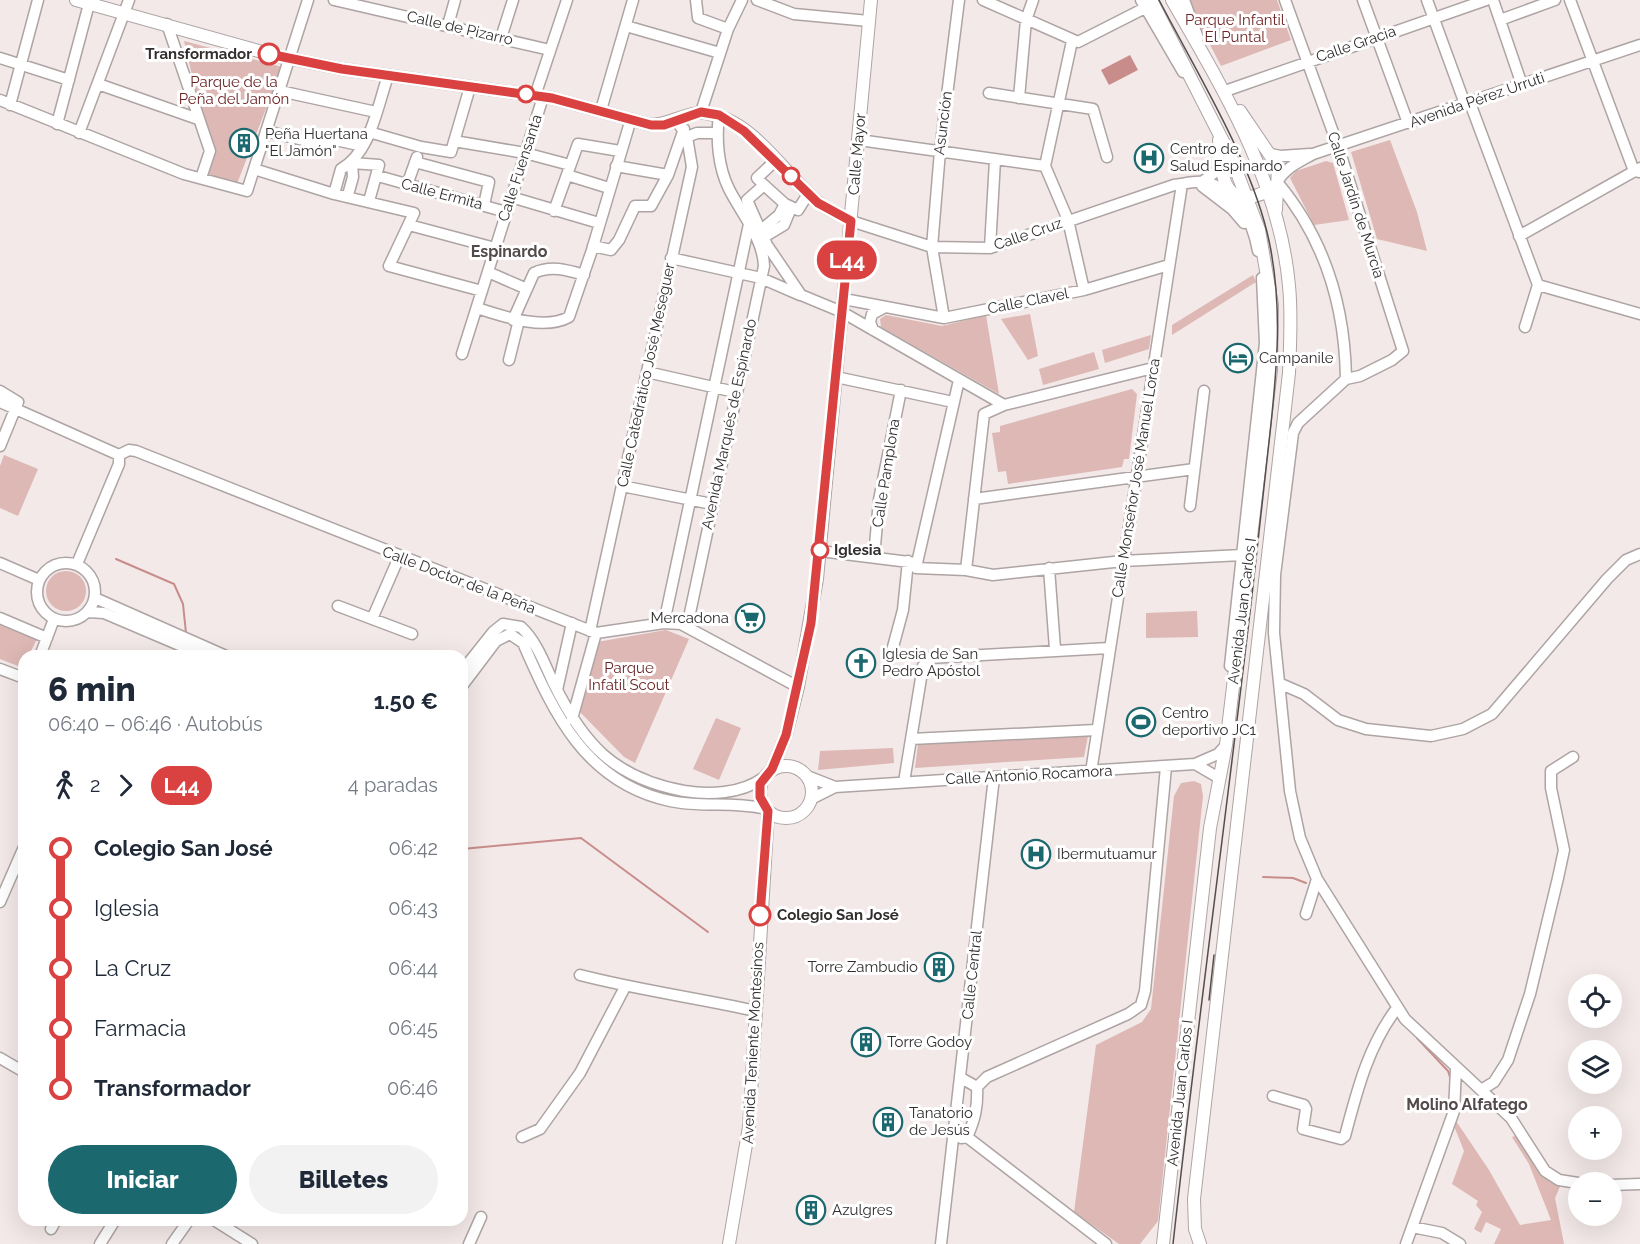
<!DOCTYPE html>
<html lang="es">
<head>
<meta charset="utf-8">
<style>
	:root { --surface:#fff; --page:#f2f2f3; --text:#1f2937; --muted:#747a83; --accent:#1b686e }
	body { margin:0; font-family:Raleway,sans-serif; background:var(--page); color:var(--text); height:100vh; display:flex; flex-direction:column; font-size:22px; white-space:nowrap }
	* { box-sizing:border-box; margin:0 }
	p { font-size:20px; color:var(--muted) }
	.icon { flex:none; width:33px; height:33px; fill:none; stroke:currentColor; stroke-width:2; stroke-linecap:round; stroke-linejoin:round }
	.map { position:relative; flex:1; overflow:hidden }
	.details { position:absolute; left:18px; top:650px; width:450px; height:576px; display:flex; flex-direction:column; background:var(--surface); border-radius:18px; box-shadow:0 6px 24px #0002 }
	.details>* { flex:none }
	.badge { padding:0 12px; border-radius:20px; font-size:21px; line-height:39px }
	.fabs { position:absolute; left:1568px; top:974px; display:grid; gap:12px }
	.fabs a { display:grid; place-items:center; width:54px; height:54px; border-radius:50%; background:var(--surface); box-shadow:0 6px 24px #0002; font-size:30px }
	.map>.badge { position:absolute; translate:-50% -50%; box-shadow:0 0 0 3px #fff }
	.legs { display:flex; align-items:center; gap:9px; height:66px; padding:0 30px; font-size:20px }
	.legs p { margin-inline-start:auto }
	.headline { display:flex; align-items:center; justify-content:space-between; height:102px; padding:0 30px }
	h1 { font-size:33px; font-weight:800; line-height:45px }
	.button { display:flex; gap:12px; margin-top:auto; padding:12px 30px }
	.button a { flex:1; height:69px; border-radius:36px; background:var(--accent); color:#fff; font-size:24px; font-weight:800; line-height:69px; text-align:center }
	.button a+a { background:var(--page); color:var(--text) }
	ul { padding:0 30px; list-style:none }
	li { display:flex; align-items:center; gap:21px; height:60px; font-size:22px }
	li i { display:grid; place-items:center; width:9px; height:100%; margin:0 8px; background:currentColor }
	li i::after { content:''; width:15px; height:15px; margin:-8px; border:4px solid; border-radius:50%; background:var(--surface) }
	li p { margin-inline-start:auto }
	li:first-child i { background:linear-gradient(#0000 50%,currentColor 0) }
	li:last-child i { background:linear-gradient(currentColor 50%,#0000 0) }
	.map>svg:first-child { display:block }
</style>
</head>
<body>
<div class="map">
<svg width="1640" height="1244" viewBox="0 0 1640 1244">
	<rect width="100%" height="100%" fill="#f3e9e8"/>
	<path fill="#ddb8b5" d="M1187,0H1277L1291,40L1221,66Z
		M184,41L282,67L235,189L205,177L214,149L202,118Z
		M1390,140L1417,212L1427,251L1377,239L1351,152Z
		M1326,161L1333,163L1349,220L1314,225L1290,178L1296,171Z
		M1253,275L1256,282L1172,335V325Z
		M1030,314L1038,356L1028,360L1001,319Z
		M886,315L942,326L986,315L999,394L881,327L880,319Z
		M1151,335L1149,349L1105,363L1102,350Z
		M1094,352L1099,369L1043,385L1039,369Z
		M1132,389L1137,394L1129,459H1124L1122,467L1008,484L1006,471L998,472L992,433L1000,432V426Z
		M4,455L38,469L18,516L0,508V466Z
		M46 591a20 20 0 1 1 40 0a20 20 0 1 1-40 0Z
		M1197,611L1198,637L1146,638V613Z
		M0,621L38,637L29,655L24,656L23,668L0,659Z
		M666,630L689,639L635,763L624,757L580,712L597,642Z
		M716,718L741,728L719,780L693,769Z
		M1088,736L1084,757L915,768L918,744Z
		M893,748L894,763L818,770L820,751Z
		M1194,781L1201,784L1203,796L1158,1221L1140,1244H1119L1074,1212L1096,1045L1142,1022L1151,1009L1174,796L1181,783Z
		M1456,1121L1489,1170L1520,1225L1551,1220L1529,1164L1512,1137L1517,1135L1561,1184L1555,1198L1564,1244H1494L1501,1229L1486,1222L1481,1233L1474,1229L1482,1212L1476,1205L1478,1201L1452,1184L1464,1151L1454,1126Z"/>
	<path fill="#c88d8a" d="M1130,55L1138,70L1109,85L1101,70Z"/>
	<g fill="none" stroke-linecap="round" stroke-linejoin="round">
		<path stroke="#c88d8a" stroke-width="2" d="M116,559L174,584L183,604L186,633
			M188,655V656
			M462,849L581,838L708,932
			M1263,877L1293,878L1306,883
			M1417,1038L1448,1071L1451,1080"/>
		<g stroke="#aea4a4" stroke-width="13">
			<path id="minor" d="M334,0L550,50
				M696,0L698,18L728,29
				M757,0L794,14L869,21
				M983,0L1078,42L1145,8
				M1141,0L1183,72
				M1184,0L1198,38
				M1285,0L1338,146L1403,351L1392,360L1360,376L1346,379L1298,423L1293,433L1275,575L1274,633L1290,791L1300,838L1317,879L1405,1019L1511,1118L1545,1171L1559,1180L1578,1183
				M1363,0L1408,123
				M1427,0L1465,104
				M1493,0L1522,85
				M1570,0L1634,171L1640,172
				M1500,20L1555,0
				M167,24L210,151L201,178
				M448,25L455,0
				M626,26L720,53
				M501,38L513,0
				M0,58L69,80
				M98,84L198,119
				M1228,90L1486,0
				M280,91L376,112
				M989,93L1093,109L1107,157
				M535,96L567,0
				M1019,98L1026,20L1033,0
				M0,100L184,174L247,191L308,0
				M1470,103L1538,285L1525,327
				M10,105L38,0
				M601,110L633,0
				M701,112L728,29L742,0
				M57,124L89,4
				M266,131L323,145L331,139L363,146
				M369,132L421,147L451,152L470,87
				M79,133L129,0
				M687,137L697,133H716
				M859,140L1045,166L1068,220L1084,290
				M454,141L525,153L570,165
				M1271,154L1280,156L1310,154
				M776,160L757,178L764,185L747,200L767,245L801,295L842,312L1004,405
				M415,162L489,182L484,205
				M616,166L668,175
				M1045,166L1072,41
				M254,169L334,194L414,213L389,266L482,291
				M567,175L609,188
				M378,176L506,212
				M1202,182L1222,167
				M407,185L417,157
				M764,185L785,204L798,210L808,194
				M1202,186L1232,209L1244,223
				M334,194L341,169C371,152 377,107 388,76
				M348,195L353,177L352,163L379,165L369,201
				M511,197L599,223
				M554,211L578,144L620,151
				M851,221L932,247L990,248L1174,185C1183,184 1194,181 1202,182C1235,186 1253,221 1258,251
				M409,225L495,248
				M761,230L779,215L785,204
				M1519,236L1640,168
				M764,237L784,225L791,208
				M593,246L611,250L619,240L635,206H651L668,175L684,129
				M990,248L995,160
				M671,258L761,278L800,295
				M488,272L527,289
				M1538,285L1640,314
				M844,299L944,318L1084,290L1169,265
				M477,308C502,316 544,331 569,317L592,250L631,119
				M944,318L932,247L940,151L959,0
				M513,320L534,273C551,265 567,270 584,275
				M873,330L870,322L872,314L885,307
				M462,354L543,97
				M509,360L519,320
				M647,372L735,392
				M836,377L953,402
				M1346,379C1345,305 1325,239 1277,182C1286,167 1299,162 1313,154L1640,45
				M0,391L18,402L0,446
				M0,402L119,455
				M119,455L129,450L136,451L596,633L664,623L681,624L798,687
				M622,486L712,504
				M974,499L1194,469
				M1190,506L1204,391
				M820,551L917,563L916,568L966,570L993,575L1123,561L1242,555
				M874,557L879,500L901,390
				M37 592a29 29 0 1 1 58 0a29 29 0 1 1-58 0Z
				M0,563L39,580
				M917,563L959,380
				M77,564L119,464V455
				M1049,568L1055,649
				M966,570L984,414L1004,405L1153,368
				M95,598L226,656
				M338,606L412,634
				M88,612L104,613L205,656
				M0,618L47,638
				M372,619L399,557
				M664,623L749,224
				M687,627L764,266C763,238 741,213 729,189C718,167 716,139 719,115
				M590,631L692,167L687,137L677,121
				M893,647L903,610L908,561
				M40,656L54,619
				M1230,666L1265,343L1262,278
				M0,669L24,678
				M462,671L493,632L503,624L521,627C537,642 544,663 553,682C583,744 614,778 684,791C709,795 741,794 763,778
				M1281,684L1304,694L1338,720L1366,729L1431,736L1463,729L1492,714L1607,579L1626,560L1640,554
				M462,686L496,641L510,634L523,643C554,714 586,783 670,801C702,808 734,801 766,809
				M557,690L572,623
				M572,719L596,633
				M911,739L1096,730
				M1195,764L1219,778
				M1091,772L1182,184
				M807,776L835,787
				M904,782L923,666L929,658L1109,648
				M811,799L835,787L1195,764L1218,754L1226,745
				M0,902L24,847
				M1306,914L1317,879
				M580,975C638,990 698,998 756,1011
				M0,1058L24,1072
				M977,1087L987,1077L1128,1014L1141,1005L1145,991L1166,767
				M1481,1090L1494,1082L1508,1060L1530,994L1558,878L1564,850L1551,788V771L1573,757
				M1273,1096L1304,1105L1306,1109L1303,1129L1341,1139L1345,1136C1357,1091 1368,1046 1397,1008
				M522,1137L540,1129L580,1073L625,987
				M967,1137L1106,1244
				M961,1138L967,1137C975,1120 978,1106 977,1087L961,1078
				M1611,1185L1640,1184
				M214,1220L252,1244
				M1412,1227L1442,1233L1460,1244
				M51,1229L56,1220
				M100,1244L115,1220
				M172,1244L189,1220
				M469,1244L481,1217
				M941,1244L994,777
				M1406,1244L1454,1111L1456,1069"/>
		</g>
		<g stroke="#aea4a4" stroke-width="14">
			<path id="major" d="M76,0L273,55L342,69L552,98L651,125C669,125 689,111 705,113C752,119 782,171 815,200C825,209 840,214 851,221
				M1151,0L1231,157L1259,230L1272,305L1271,370L1226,745L1210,828L1163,1244
				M1172,0C1223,89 1280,182 1289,286C1292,315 1290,344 1289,373L1194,1199L1195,1229L1200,1244
				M1240,111L1278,167L1276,210
				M1219,140C1221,159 1219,204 1251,197C1259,195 1266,193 1272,187
				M760 792a26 26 0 1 1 52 0a26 26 0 1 1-52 0Z
				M772,769L786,735L798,687L817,579L871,0
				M729,1244L749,1127L768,811"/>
		</g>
		<use href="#minor" stroke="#fff" stroke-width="10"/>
		<use href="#major" stroke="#fff" stroke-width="12"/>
		<path stroke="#544f4f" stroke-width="1.5" d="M1159,0C1196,71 1248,155 1267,232C1284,302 1277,371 1269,442C1263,493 1258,544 1252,595C1227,811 1197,1027 1173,1244
			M1209,1000L1214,955"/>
	</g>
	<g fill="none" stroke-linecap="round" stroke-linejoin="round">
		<g stroke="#fff" stroke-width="14">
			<path id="line-1" d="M269,54L342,69L552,98L651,125H664L701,112L719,115L744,131L818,203L851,221L811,623L786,735L772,769L760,784V797L768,811L760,915"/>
		</g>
		<use href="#line-1" stroke="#da4241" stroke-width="9"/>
	</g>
	<defs>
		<g id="building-ring" transform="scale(1.5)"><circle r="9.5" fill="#fff" stroke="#1b686e" stroke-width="1.5"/><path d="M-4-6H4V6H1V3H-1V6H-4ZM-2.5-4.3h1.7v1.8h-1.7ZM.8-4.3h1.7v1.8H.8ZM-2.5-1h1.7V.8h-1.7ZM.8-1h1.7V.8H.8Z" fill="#1b686e"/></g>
		<g id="hospital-ring" transform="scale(1.5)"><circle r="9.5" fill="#fff" stroke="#1b686e" stroke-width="1.5"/><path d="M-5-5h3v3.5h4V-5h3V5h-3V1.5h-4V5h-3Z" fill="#1b686e"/></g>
		<g id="hotel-ring" transform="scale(1.5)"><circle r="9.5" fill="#fff" stroke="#1b686e" stroke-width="1.5"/><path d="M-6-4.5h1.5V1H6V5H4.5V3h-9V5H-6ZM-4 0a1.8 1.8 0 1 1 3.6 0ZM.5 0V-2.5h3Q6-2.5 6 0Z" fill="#1b686e"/></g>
		<g id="supermarket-ring" transform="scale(1.5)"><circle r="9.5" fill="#fff" stroke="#1b686e" stroke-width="1.5"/><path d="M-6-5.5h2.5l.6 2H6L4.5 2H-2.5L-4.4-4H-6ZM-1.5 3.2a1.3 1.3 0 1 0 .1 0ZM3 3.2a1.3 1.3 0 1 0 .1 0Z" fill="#1b686e"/></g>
		<g id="church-ring" transform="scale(1.5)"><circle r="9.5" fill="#fff" stroke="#1b686e" stroke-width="1.5"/><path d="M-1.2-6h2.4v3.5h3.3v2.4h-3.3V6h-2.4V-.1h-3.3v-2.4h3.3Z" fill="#1b686e"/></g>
		<g id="stadium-ring" transform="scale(1.5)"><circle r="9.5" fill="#fff" stroke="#1b686e" stroke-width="1.5"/><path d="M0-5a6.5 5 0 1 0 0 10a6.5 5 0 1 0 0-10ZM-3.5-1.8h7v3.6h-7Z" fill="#1b686e"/></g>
	</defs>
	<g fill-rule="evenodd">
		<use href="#building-ring" x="244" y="143"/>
		<use href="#hospital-ring" x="1149" y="158"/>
		<use href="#hotel-ring" x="1238" y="358"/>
		<use href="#supermarket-ring" x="750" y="618"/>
		<use href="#church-ring" x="861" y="663"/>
		<use href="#stadium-ring" x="1141" y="722"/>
		<use href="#hospital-ring" x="1036" y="854"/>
		<use href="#building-ring" x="939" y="967"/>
		<use href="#building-ring" x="866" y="1042"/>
		<use href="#building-ring" x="888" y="1122"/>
		<use href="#building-ring" x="811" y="1210"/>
	</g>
	<g fill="#fff" stroke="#da4241" stroke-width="3">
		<circle cx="269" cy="54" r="10"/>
		<circle cx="526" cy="94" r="8"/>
		<circle cx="791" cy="176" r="8"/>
		<circle cx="820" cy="550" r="8"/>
		<circle cx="760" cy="915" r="10"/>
	</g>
	<g text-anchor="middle" stroke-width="6" stroke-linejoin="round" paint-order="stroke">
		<g font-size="15" fill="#6c2525" stroke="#fff">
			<text x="1235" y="25">Parque Infantil<tspan x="1235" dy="17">El Puntal</tspan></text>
			<text x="234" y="87">Parque de la<tspan x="234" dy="17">Peña del Jamón</tspan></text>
			<text x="629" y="673">Parque<tspan x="629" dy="17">Infatil Scout</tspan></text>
		</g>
		<g font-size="15" fill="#322e2e" stroke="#fff">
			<text transform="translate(460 28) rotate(13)" y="5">Calle de Pizarro</text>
			<text transform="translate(1356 44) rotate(-19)" y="5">Calle Gracia</text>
			<text transform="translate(1477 100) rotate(-19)" y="5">Avenida Pérez Urruti</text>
			<text transform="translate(943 123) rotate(-83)" y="5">Asunción</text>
			<text transform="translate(857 154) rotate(-85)" y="5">Calle Mayor</text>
			<text transform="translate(520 168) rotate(-72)" y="5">Calle Fuensanta</text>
			<text transform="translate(442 194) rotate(15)" y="5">Calle Ermita</text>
			<text transform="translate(1356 205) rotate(72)" y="5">Calle Jardín de Murcia</text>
			<text transform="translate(1028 234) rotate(-19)" y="5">Calle Cruz</text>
			<text transform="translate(1028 301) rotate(-11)" y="5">Calle Clavel</text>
			<text transform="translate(646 375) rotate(-78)" y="5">Calle Catedrático José Meseguer</text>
			<text transform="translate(729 424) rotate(-78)" y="5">Avenida Marqués de Espinardo</text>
			<text transform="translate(886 473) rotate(-81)" y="5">Calle Pamplona</text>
			<text transform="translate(1136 478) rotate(-81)" y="5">Calle Monseñor José Manuel Lorca</text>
			<text transform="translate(459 580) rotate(21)" y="5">Calle Doctor de la Peña</text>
			<text transform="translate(1242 611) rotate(-83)" y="5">Avenida Juan Carlos I</text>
			<text transform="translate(1029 775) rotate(-3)" y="5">Calle Antonio Rocamora</text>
			<text transform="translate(972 975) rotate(-84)" y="5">Calle Central</text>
			<text transform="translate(753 1043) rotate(-87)" y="5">Avenida Teniente Montesinos</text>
			<text transform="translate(1180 1093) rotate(-84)" y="5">Avenida Juan Carlos I</text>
		</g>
		<g font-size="15" font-weight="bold" fill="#322e2e" stroke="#fff" text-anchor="start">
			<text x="252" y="59" text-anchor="end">Transformador</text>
			<text x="834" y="555">Iglesia</text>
			<text x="777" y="920">Colegio San José</text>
		</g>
		<g font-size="15" fill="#322e2e" stroke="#fff" text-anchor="start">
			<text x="265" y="139">Peña Huertana<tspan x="265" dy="17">"El Jamón"</tspan></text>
			<text x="1170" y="154">Centro de<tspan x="1170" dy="17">Salud Espinardo</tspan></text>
			<text x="1259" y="363">Campanile</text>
			<text x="729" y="623" text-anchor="end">Mercadona</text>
			<text x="882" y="659">Iglesia de San<tspan x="882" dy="17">Pedro Apóstol</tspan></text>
			<text x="1162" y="718">Centro<tspan x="1162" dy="17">deportivo JC1</tspan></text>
			<text x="1057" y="859">Ibermutuamur</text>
			<text x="918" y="972" text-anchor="end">Torre Zambudio</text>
			<text x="887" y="1047">Torre Godoy</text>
			<text x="909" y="1118">Tanatorio<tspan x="909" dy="17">de Jesús</tspan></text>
			<text x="832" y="1215">Azulgres</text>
		</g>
		<g font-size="16" font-weight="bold" fill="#534b4b" stroke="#fff">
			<text x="509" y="257">Espinardo</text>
			<text x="1467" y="1110">Molino Alfatego</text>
		</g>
	</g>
</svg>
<div class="fabs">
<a><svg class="icon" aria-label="locate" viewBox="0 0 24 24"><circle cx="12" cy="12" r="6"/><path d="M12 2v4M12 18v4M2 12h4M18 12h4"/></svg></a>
<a><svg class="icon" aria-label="layers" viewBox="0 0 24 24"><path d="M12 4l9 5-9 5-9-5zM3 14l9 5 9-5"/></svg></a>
<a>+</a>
<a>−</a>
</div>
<b class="badge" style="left:847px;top:260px;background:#da4241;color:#fff">L44</b>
<section class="details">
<div class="headline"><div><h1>6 min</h1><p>06:40 – 06:46 · Autobús</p></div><b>1.50 €</b></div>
<div class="legs"><svg class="icon" aria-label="walk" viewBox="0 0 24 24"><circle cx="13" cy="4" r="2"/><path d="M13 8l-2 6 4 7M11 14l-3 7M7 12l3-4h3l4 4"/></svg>2<svg class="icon" aria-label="forward" viewBox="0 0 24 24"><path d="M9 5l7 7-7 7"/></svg><b class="badge" style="background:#da4241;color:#fff">L44</b><p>4 paradas</p></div>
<ul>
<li><i style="color:#da4241"></i><b>Colegio San José</b><p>06:42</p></li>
<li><i style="color:#da4241"></i><span>Iglesia</span><p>06:43</p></li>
<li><i style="color:#da4241"></i><span>La Cruz</span><p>06:44</p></li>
<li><i style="color:#da4241"></i><span>Farmacia</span><p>06:45</p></li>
<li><i style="color:#da4241"></i><b>Transformador</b><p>06:46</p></li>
</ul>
<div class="button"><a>Iniciar</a><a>Billetes</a></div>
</section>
</div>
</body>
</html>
